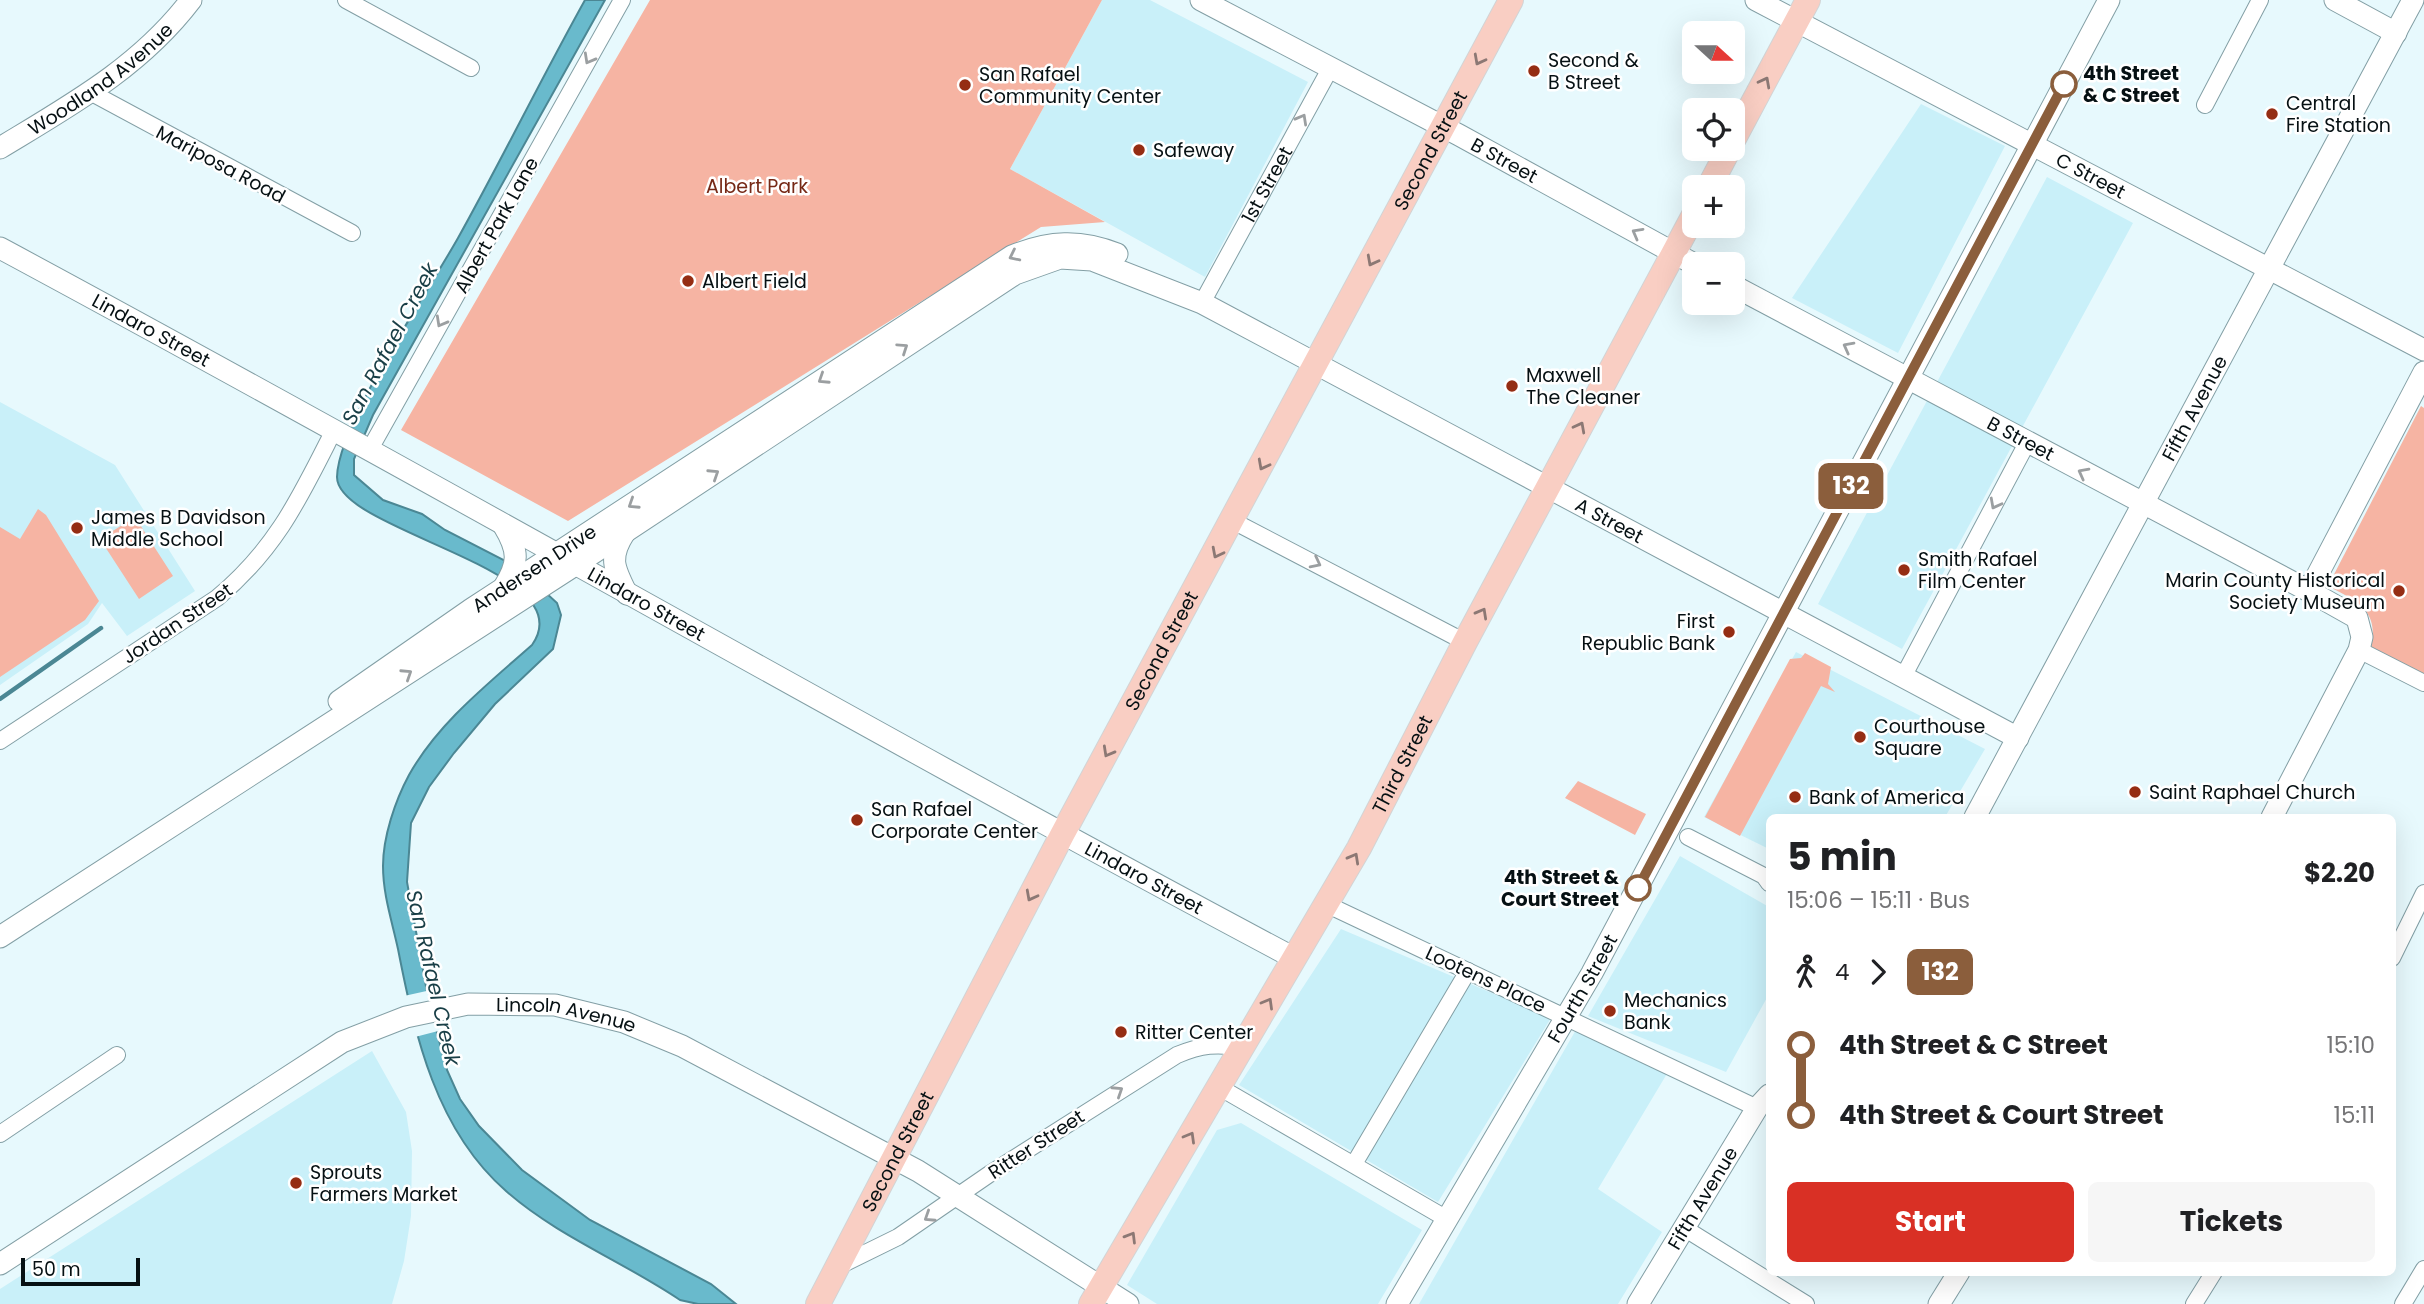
<!DOCTYPE html>
<html lang="en">
<head>
<meta charset="utf-8">
<style>
	:root { --surface:#fff; --page:#f6f6f6; --text:#202124; --muted:#757577; --accent:#d93025 }
	body { margin:0; font-family:Poppins,sans-serif; background:var(--page); color:var(--text); height:100vh; display:flex; flex-direction:column; font-size:26px; white-space:nowrap }
	* { box-sizing:border-box; margin:0 }
	p { font-size:23px; color:var(--muted) }
	.icon { flex:none; width:38px; height:38px; fill:none; stroke:currentColor; stroke-width:2; stroke-linecap:round; stroke-linejoin:round }
	.map { position:relative; flex:1; overflow:hidden }
	.side { position:absolute; left:1766px; top:814px; width:630px; height:462px; display:flex; flex-direction:column; background:var(--surface); border-radius:10px; box-shadow:0 7px 28px #0002 }
	.side>* { flex:none }
	.badge { padding:0 14px; border-radius:10px; font-size:24px; line-height:46px }
	.needle { width:46px; rotate:111deg }
	.fabs { position:absolute; left:1682px; top:21px; display:grid; gap:14px }
	.fabs a { display:grid; place-items:center; width:63px; height:63px; border-radius:10px; background:var(--surface); box-shadow:0 7px 28px #0002; font-size:35px }
	.scale { position:absolute; left:21px; bottom:18px; width:119px; box-sizing:border-box; padding-left:7px; border:4px solid #061013; border-top:0; font-size:19px; line-height:24px; white-space:nowrap; color:#061013; -webkit-text-stroke:5px #fff; paint-order:stroke }
	.map>.badge { position:absolute; translate:-50% -50%; box-shadow:0 0 0 4px #fff }
	.legs { display:flex; align-items:center; gap:10px; height:77px; padding:0 21px; font-size:23px }
	.legs p { margin-inline-start:auto }
	.head { display:flex; align-items:center; justify-content:space-between; height:119px; padding:0 21px }
	h1 { font-size:38px; font-weight:700; line-height:52px }
	.cta { display:flex; gap:14px; margin-top:auto; padding:14px 21px }
	.cta a { flex:1; height:80px; border-radius:10px; background:var(--accent); color:#fff; font-size:28px; font-weight:700; line-height:80px; text-align:center }
	.cta a+a { background:var(--page); color:var(--text) }
	ul { padding:0 21px; list-style:none }
	li { display:flex; align-items:center; gap:24px; height:70px; font-size:26px }
	li i { display:grid; place-items:center; width:10px; height:100%; margin:0 9px; background:currentColor }
	li i::after { content:''; width:18px; height:18px; margin:-9px; border:5px solid; border-radius:50%; background:var(--surface) }
	li p { margin-inline-start:auto }
	li:first-child i { background:linear-gradient(#0000 50%,currentColor 0) }
	li:last-child i { background:linear-gradient(currentColor 50%,#0000 0) }
	.map>svg:first-child { display:block }
</style>
</head>
<body>
<div class="map">
<svg width="2424" height="1304" viewBox="0 0 2424 1304">
	<rect width="100%" height="100%" fill="#e7f9fd"/>
	<path fill="#c9f0f9" d="M1102,0H1150L1308,82L1205,277L1010,169Z
		M1921,104L2005,146L1898,353L1792,298Z
		M2047,177L2133,223L1902,649L1818,604Z
		M0,402L115,465L195,591L127,636L102,603L88,624L0,685Z
		M1796,652L1985,749L1945,817H1769V849L1704,817Z
		M1680,856L1769,907V994L1726,1072L1588,1016Z
		M1341,929L1551,1018L1438,1202L1239,1085Z
		M1577,1028L1668,1072L1598,1189L1662,1232L1618,1304H1419Z
		M372,1051L406,1112L412,1151L411,1216L404,1261L392,1304H0V1289Z
		M1241,1123L1422,1230L1378,1304H1157L1127,1285L1217,1130Z"/>
	<path fill="#f6b4a3" d="M650,0H1102L1010,169L1105,222L1041,227L568,521L401,430Z
		M2421,406L2424,408V675L2370,650C2381,611 2358,602 2328,586Z
		M38,509L46,515L99,601L85,620L0,677V527L20,539Z
		M135,517L173,576L139,599L100,539Z
		M1805,653L1831,667L1828,684L1835,692L1821,686L1740,836L1705,817L1790,659L1801,658Z
		M1578,781L1646,814L1635,835L1565,798Z"/>
	<path fill="#69bacc" stroke="#4b8794" stroke-width="2" d="M585,0H605L373,415L354,459V475L383,500L422,514L445,530L519,568L557,603L561,615L553,649L495,704L454,753L429,787L411,823L407,882L429,1003L447,1070L460,1099L479,1126L522,1170L590,1220L711,1284L736,1304H698L680,1300C624,1262 557,1236 506,1191C436,1130 415,1036 398,949C392,921 383,895 383,866C383,837 395,801 409,775C438,723 488,684 532,645C586,569 337,532 337,477C338,424 429,290 458,238C502,159 541,79 585,0Z"/>
	<path fill="#e7f9fd" d="M431,990L442,1030L415,1037L404,996Z"/>
	<g fill="none" stroke-linecap="round" stroke-linejoin="round">
		<path stroke="#4b8794" stroke-width="4.5" d="M0,699L101,628"/>
		<g stroke="#839fa5" stroke-width="18">
			<g id="street">
				<path d="M346,0L471,68"/>
				<path d="M92,93L352,233"/>
				<path d="M2205,105L2260,0"/>
				<path id="s1" d="M1202,303L1331,67"/>
				<path d="M370,449L622,0"/>
				<path d="M1233,521L1465,642"/>
				<path d="M2359,650L2424,683"/>
				<path d="M1903,677L2027,443"/>
				<path d="M0,741L217,598C277,548 300,497 334,430"/>
				<path d="M1688,837L1764,876L1769,883"/>
				<path d="M1328,905L1757,1108"/>
				<path d="M2392,958L2424,893"/>
				<path d="M1219,1087L1447,1219"/>
				<path d="M0,1134L117,1055"/>
				<path d="M1354,1164L1468,971"/>
				<path d="M1684,1228L1806,1304"/>
				<path d="M837,1267L898,1237L991,1173L1177,1055C1201,1045 1217,1043 1242,1048"/>
				<path d="M2194,1304L2214,1272"/>
				<path d="M2403,1304L2424,1269"/>
			</g>
		</g>
		<g stroke="#839fa5" stroke-width="23">
			<g id="secondary">
				<path id="s2" d="M1201,0L1459,135L1694,264"/>
				<path id="s3" d="M1756,0L2424,350"/>
				<path d="M2335,0L2396,33"/>
				<path id="s4" d="M0,148C71,105 140,67 191,0"/>
				<path id="s5" d="M0,248C434,481 859,727 1294,958"/>
				<path id="s6" d="M1732,285L2309,591"/>
				<path d="M625,532C608,558 614,568 627,594"/>
				<path d="M504,587C519,563 519,551 504,526"/>
				<path id="s7" d="M339,701L470,610L1012,256C1049,241 1080,239 1117,254"/>
				<path id="s8" d="M1975,817L2413,0"/>
				<path d="M2272,817L2359,650L2362,637L2357,618L2309,591L2424,372"/>
				<path id="s9" d="M0,937L575,565L1015,274L1060,258L1092,260L1202,303L2018,738"/>
				<path id="s10" d="M0,1264L342,1042L406,1017L468,1004L555,1005L624,1022L682,1046L918,1171L1128,1304"/>
				<path id="s11" d="M1397,1304L1592,973L2109,0"/>
				<path id="s12" d="M1638,1304L1757,1108L1769,1095"/>
				<path d="M1939,1304L1959,1272"/>
			</g>
		</g>
		<g stroke="#d2d4d5" stroke-width="26">
			<g id="primary">
				<path d="M1732,142L1808,0"/>
				<path d="M1709,187L1729,149"/>
				<path id="s13" d="M818,1304L1062,835L1511,0"/>
				<path id="s14" d="M1091,1304L1359,848L1465,642L1694,215"/>
			</g>
		</g>
		<use href="#street" stroke="#fff" stroke-width="16"/>
		<use href="#secondary" stroke="#fff" stroke-width="21"/>
		<use href="#primary" stroke="#f9cec3" stroke-width="24"/>
	</g>
	<defs><path id="oneway-chevron" d="M-2-3.5L2.5 0L-2 3.5" fill="none" stroke-width="1.6" stroke-linecap="round" stroke-linejoin="round" transform="scale(1.75)"/></defs>
	<g stroke="#9b9fa1">
		<use href="#oneway-chevron" transform="translate(589 59) rotate(119)"/>
		<use href="#oneway-chevron" transform="translate(1302 119) rotate(-61)"/>
		<use href="#oneway-chevron" transform="translate(1637 233) rotate(-151)"/>
		<use href="#oneway-chevron" transform="translate(1014 256) rotate(154)"/>
		<use href="#oneway-chevron" transform="translate(441 322) rotate(119)"/>
		<use href="#oneway-chevron" transform="translate(1848 347) rotate(-152)"/>
		<use href="#oneway-chevron" transform="translate(903 348) rotate(-34)"/>
		<use href="#oneway-chevron" transform="translate(823 379) rotate(147)"/>
		<use href="#oneway-chevron" transform="translate(2083 473) rotate(-152)"/>
		<use href="#oneway-chevron" transform="translate(714 474) rotate(-33)"/>
		<use href="#oneway-chevron" transform="translate(633 504) rotate(147)"/>
		<use href="#oneway-chevron" transform="translate(1995 504) rotate(118)"/>
		<use href="#oneway-chevron" transform="translate(1316 563) rotate(27)"/>
		<use href="#oneway-chevron" transform="translate(407 674) rotate(-33)"/>
		<use href="#oneway-chevron" transform="translate(1118 1091) rotate(-33)"/>
		<use href="#oneway-chevron" transform="translate(929 1217) rotate(147)"/>
	</g>
	<g stroke="#8c7874">
		<use href="#oneway-chevron" transform="translate(1479 60) rotate(118)"/>
		<use href="#oneway-chevron" transform="translate(1765 82) rotate(-62)"/>
		<use href="#oneway-chevron" transform="translate(1372 261) rotate(118)"/>
		<use href="#oneway-chevron" transform="translate(1580 427) rotate(-62)"/>
		<use href="#oneway-chevron" transform="translate(1263 465) rotate(118)"/>
		<use href="#oneway-chevron" transform="translate(1217 553) rotate(117)"/>
		<use href="#oneway-chevron" transform="translate(1482 613) rotate(-61)"/>
		<use href="#oneway-chevron" transform="translate(1108 752) rotate(119)"/>
		<use href="#oneway-chevron" transform="translate(1354 858) rotate(-61)"/>
		<use href="#oneway-chevron" transform="translate(1031 896) rotate(118)"/>
		<use href="#oneway-chevron" transform="translate(1268 1003) rotate(-60)"/>
		<use href="#oneway-chevron" transform="translate(1190 1137) rotate(-60)"/>
		<use href="#oneway-chevron" transform="translate(1131 1237) rotate(-59)"/>
	</g>
	<g fill="none" stroke-linecap="round" stroke-linejoin="round">
		<g stroke="#fff" stroke-width="16">
			<path id="line-1" d="M1638,888L2064,84"/>
		</g>
		<use href="#line-1" stroke="#8b5e3c" stroke-width="10"/>
	</g>
	<g fill="#952d13" stroke="#fff" stroke-width="2.5">
		<circle cx="1534" cy="71" r="7"/>
		<circle cx="965" cy="85" r="7"/>
		<circle cx="2272" cy="114" r="7"/>
		<circle cx="1139" cy="150" r="7"/>
		<circle cx="688" cy="281" r="7"/>
		<circle cx="1512" cy="386" r="7"/>
		<circle cx="77" cy="528" r="7"/>
		<circle cx="1904" cy="570" r="7"/>
		<circle cx="2399" cy="591" r="7"/>
		<circle cx="1729" cy="632" r="7"/>
		<circle cx="1860" cy="737" r="7"/>
		<circle cx="2135" cy="792" r="7"/>
		<circle cx="1795" cy="797" r="7"/>
		<circle cx="857" cy="820" r="7"/>
		<circle cx="1610" cy="1011" r="7"/>
		<circle cx="1121" cy="1032" r="7"/>
		<circle cx="296" cy="1183" r="7"/>
	</g>
	<g fill="#fff" stroke="#8b5e3c" stroke-width="3.5">
		<circle cx="2064" cy="84" r="12"/>
		<circle cx="1638" cy="888" r="12"/>
	</g>
	<g text-anchor="middle" stroke-width="5" stroke-linejoin="round" paint-order="stroke">
		<g font-size="19" fill="#061013" stroke="#fff" text-anchor="start">
			<text x="1548" y="67">Second &amp;<tspan x="1548" dy="22">B Street</tspan></text>
			<text x="979" y="81">San Rafael<tspan x="979" dy="22">Community Center</tspan></text>
			<text x="2286" y="110">Central<tspan x="2286" dy="22">Fire Station</tspan></text>
			<text x="1153" y="157">Safeway</text>
			<text x="702" y="288">Albert Field</text>
			<text x="1526" y="382">Maxwell<tspan x="1526" dy="22">The Cleaner</tspan></text>
			<text x="91" y="524">James B Davidson<tspan x="91" dy="22">Middle School</tspan></text>
			<text x="1918" y="566">Smith Rafael<tspan x="1918" dy="22">Film Center</tspan></text>
			<text x="2385" y="587" text-anchor="end">Marin County Historical<tspan x="2385" dy="22">Society Museum</tspan></text>
			<text x="1715" y="628" text-anchor="end">First<tspan x="1715" dy="22">Republic Bank</tspan></text>
			<text x="1874" y="733">Courthouse<tspan x="1874" dy="22">Square</tspan></text>
			<text x="2149" y="799">Saint Raphael Church</text>
			<text x="1809" y="804">Bank of America</text>
			<text x="871" y="816">San Rafael<tspan x="871" dy="22">Corporate Center</tspan></text>
			<text x="1624" y="1007">Mechanics<tspan x="1624" dy="22">Bank</tspan></text>
			<text x="1135" y="1039">Ritter Center</text>
			<text x="310" y="1179">Sprouts<tspan x="310" dy="22">Farmers Market</tspan></text>
		</g>
		<g font-size="19" font-weight="bold" fill="#061013" stroke="#fff" text-anchor="start">
			<text x="2083" y="80">4th Street<tspan x="2083" dy="22">&amp; C Street</tspan></text>
			<text x="1619" y="884" text-anchor="end">4th Street &amp;<tspan x="1619" dy="22">Court Street</tspan></text>
		</g>
		<g font-size="19" fill="#061013" stroke="#fff">
			<text dy="7" stroke="none"><textPath href="#s4" startOffset="122">Woodland Avenue</textPath></text>
			<text dy="7" stroke="none"><textPath href="#s13" startOffset="1306">Second Street</textPath></text>
			<text dy="7" stroke="none"><textPath href="#s2" startOffset="343">B Street</textPath></text>
			<text transform="translate(221 164) rotate(28)" y="7">Mariposa Road</text>
			<text dy="7" stroke="none"><textPath href="#s3" startOffset="378">C Street</textPath></text>
			<text dy="7" stroke="none"><textPath href="#s1" startOffset="135">1st Street</textPath></text>
			<text transform="translate(496 225) rotate(-61)" y="7">Albert Park Lane</text>
			<text dy="7" stroke="none"><textPath href="#s5" startOffset="172">Lindaro Street</textPath></text>
			<text dy="7" stroke="none"><textPath href="#s8" startOffset="464">Fifth Avenue</textPath></text>
			<text dy="7" stroke="none"><textPath href="#s6" startOffset="327">B Street</textPath></text>
			<text dy="7" stroke="none"><textPath href="#s9" startOffset="1872">A Street</textPath></text>
			<text dy="7" stroke="none"><textPath href="#s7" startOffset="236">Andersen Drive</textPath></text>
			<text dy="7" stroke="none"><textPath href="#s5" startOffset="738">Lindaro Street</textPath></text>
			<text transform="translate(177 623) rotate(-34)" y="7">Jordan Street</text>
			<text dy="7" stroke="none"><textPath href="#s13" startOffset="738">Second Street</textPath></text>
			<text dy="7" stroke="none"><textPath href="#s14" startOffset="623">Third Street</textPath></text>
			<text dy="7" stroke="none"><textPath href="#s5" startOffset="1306">Lindaro Street</textPath></text>
			<text transform="translate(1486 979) rotate(25)" y="7">Lootens Place</text>
			<text dy="7" stroke="none"><textPath href="#s11" startOffset="366">Fourth Street</textPath></text>
			<text dy="7" stroke="none"><textPath href="#s10" startOffset="639">Lincoln Avenue</textPath></text>
			<text transform="translate(1036 1144) rotate(-33)" y="7">Ritter Street</text>
			<text dy="7" stroke="none"><textPath href="#s13" startOffset="172">Second Street</textPath></text>
			<text dy="7" stroke="none"><textPath href="#s12" startOffset="124">Fifth Avenue</textPath></text>
		</g>
		<g font-size="19" fill="#762916" stroke="#fff">
			<text x="757" y="193">Albert Park</text>
		</g>
		<g font-size="21" font-style="italic" fill="#183e46" stroke="#fff">
			<text transform="translate(390 344) rotate(-62)" y="7">San Rafael Creek</text>
			<text transform="translate(433 978) rotate(77)" y="7">San Rafael Creek</text>
		</g>
	</g>
</svg>
<div class="fabs">
<a><svg class="needle" viewBox="-14 -14 28 28"><path d="M0-13l5 13h-10z" fill="#e53935"/><path d="M0 13l5-13h-10z" fill="#757577"/></svg></a>
<a><svg class="icon" aria-label="locate" viewBox="0 0 24 24"><circle cx="12" cy="12" r="6"/><path d="M12 2v4M12 18v4M2 12h4M18 12h4"/></svg></a>
<a>+</a>
<a>−</a>
</div>
<div class="scale">50 m</div>
<b class="badge" style="left:1851px;top:486px;background:#8b5e3c;color:#fff">132</b>
<section class="side">
<div class="head"><div><h1>5 min</h1><p>15:06 – 15:11 · Bus</p></div><b>$2.20</b></div>
<div class="legs"><svg class="icon" aria-label="walk" viewBox="0 0 24 24"><circle cx="13" cy="4" r="2"/><path d="M13 8l-2 6 4 7M11 14l-3 7M7 12l3-4h3l4 4"/></svg>4<svg class="icon" aria-label="forward" viewBox="0 0 24 24"><path d="M9 5l7 7-7 7"/></svg><b class="badge" style="background:#8b5e3c;color:#fff">132</b></div>
<ul>
<li><i style="color:#8b5e3c"></i><b>4th Street &amp; C Street</b><p>15:10</p></li>
<li><i style="color:#8b5e3c"></i><b>4th Street &amp; Court Street</b><p>15:11</p></li>
</ul>
<div class="cta"><a>Start</a><a>Tickets</a></div>
</section>
</div>
</body>
</html>
